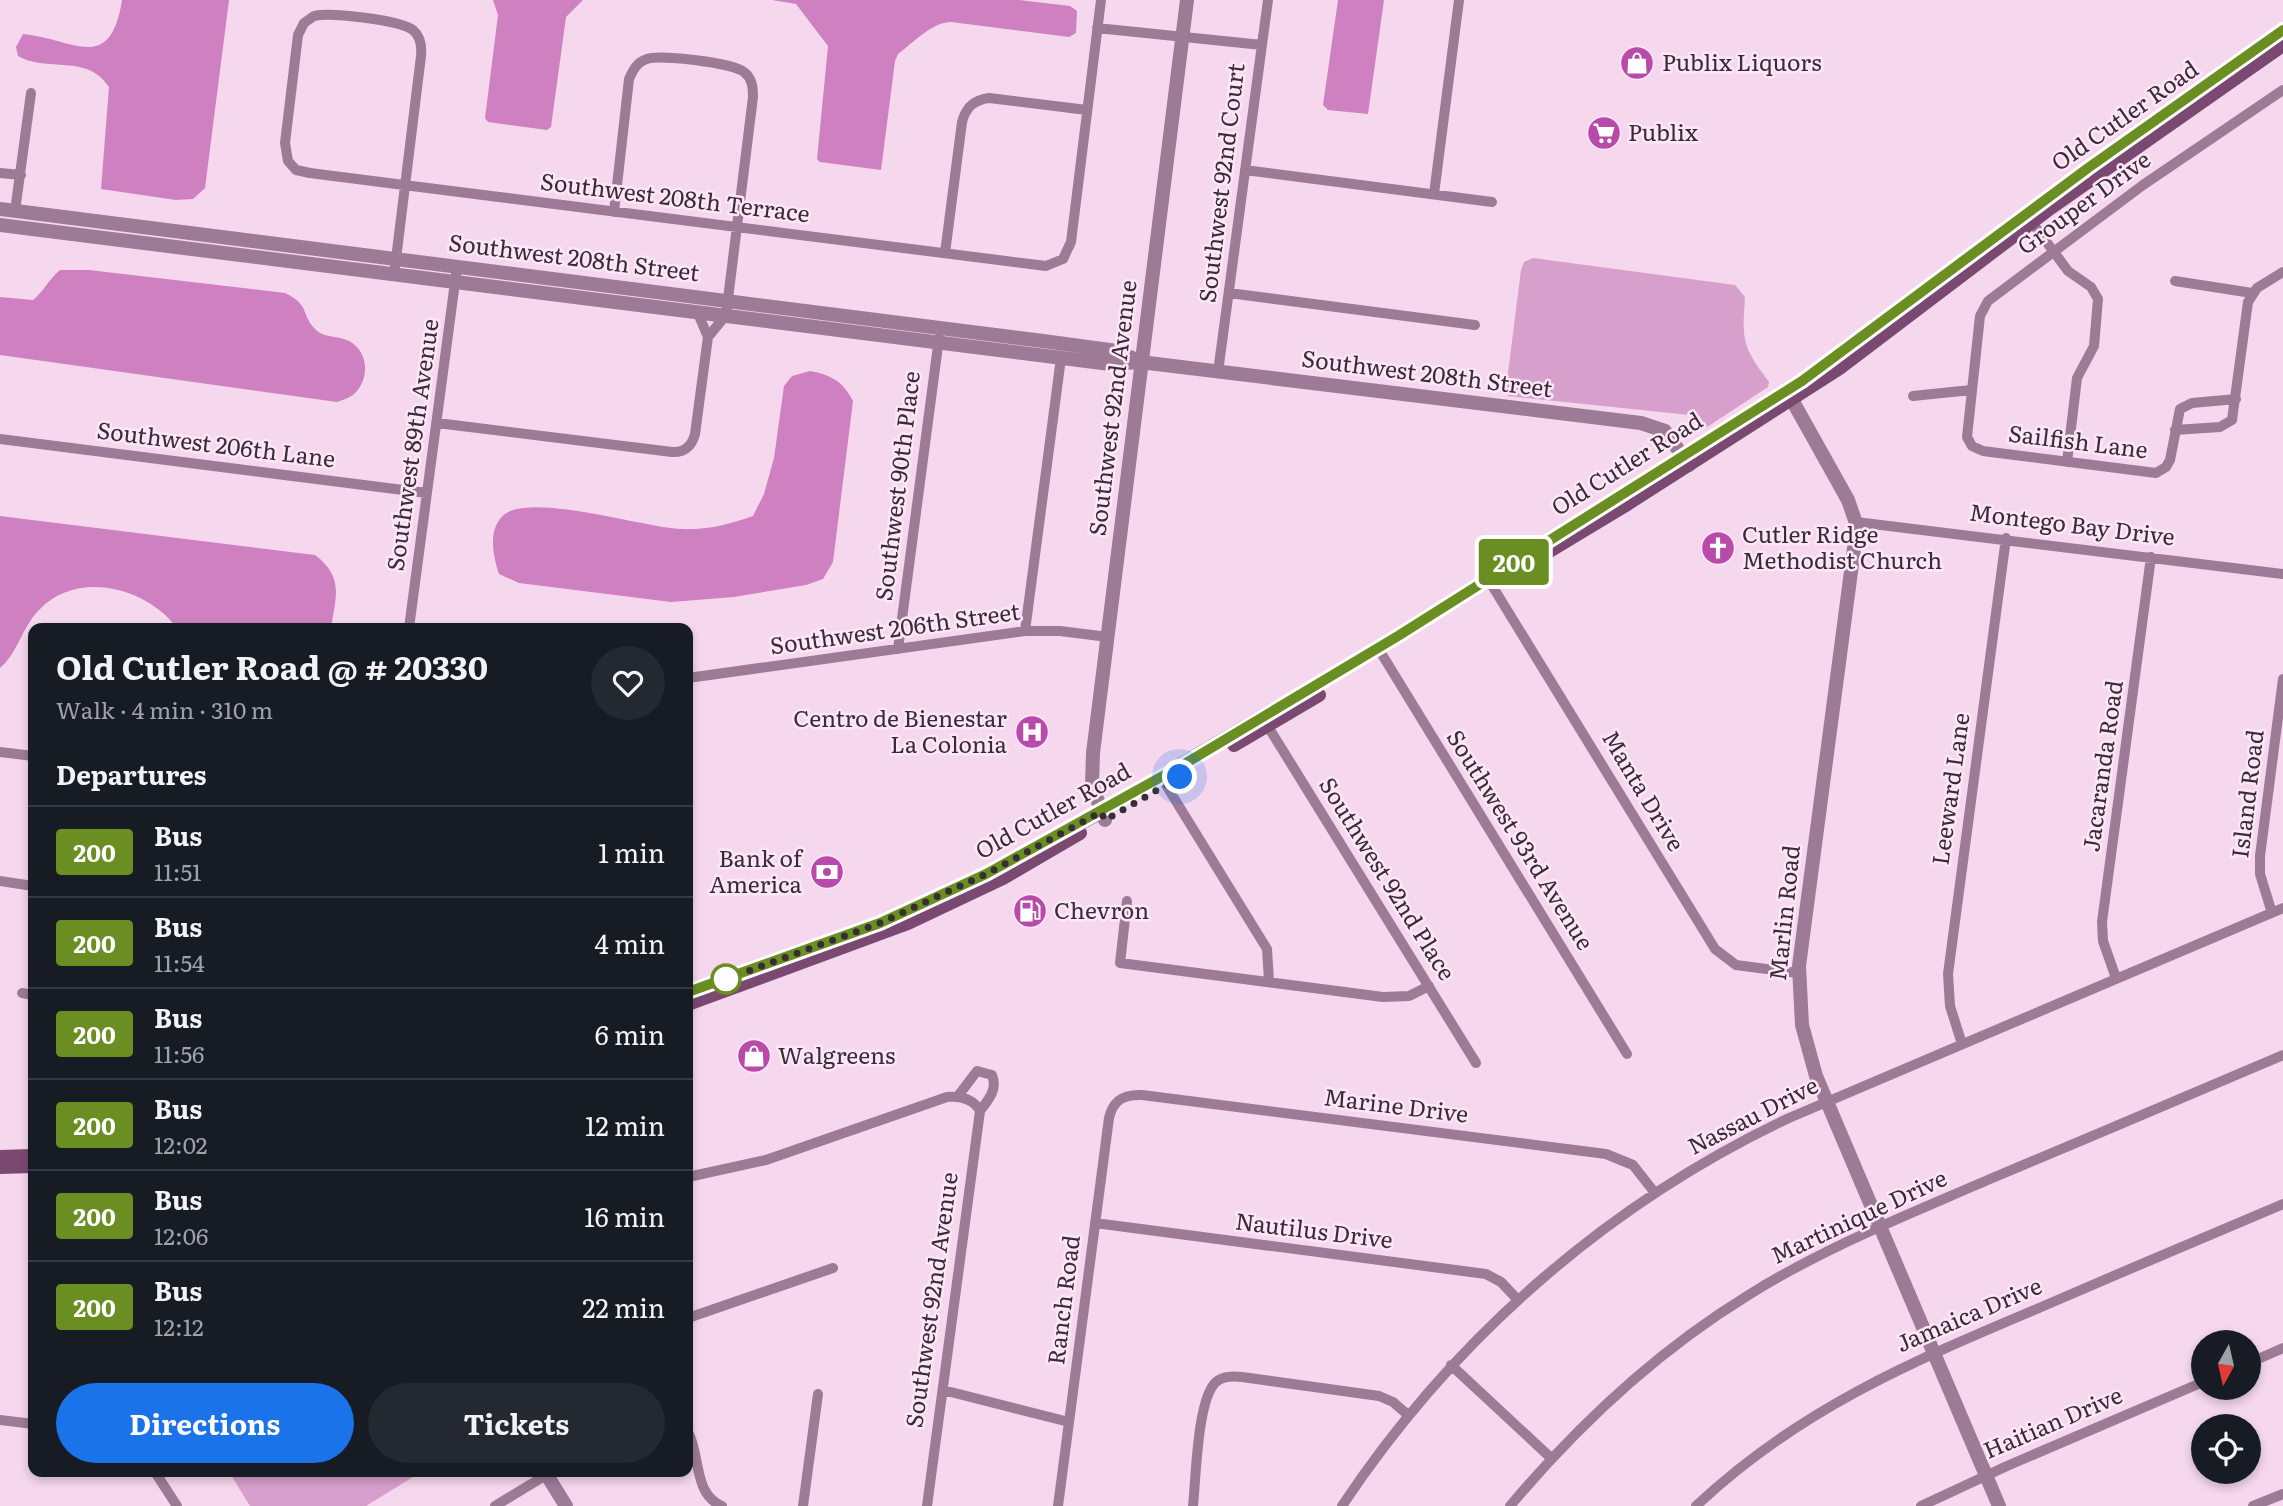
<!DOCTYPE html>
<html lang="en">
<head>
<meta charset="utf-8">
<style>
	:root { --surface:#171b24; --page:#242831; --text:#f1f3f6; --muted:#9ea1a6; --line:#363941; --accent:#1a73e8 }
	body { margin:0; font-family:Literata,serif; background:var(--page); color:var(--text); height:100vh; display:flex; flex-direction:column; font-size:26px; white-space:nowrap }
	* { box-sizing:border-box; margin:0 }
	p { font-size:23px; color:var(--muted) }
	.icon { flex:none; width:38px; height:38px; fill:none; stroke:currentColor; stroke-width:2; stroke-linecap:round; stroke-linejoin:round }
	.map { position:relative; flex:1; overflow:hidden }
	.sheet { position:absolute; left:28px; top:623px; width:665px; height:854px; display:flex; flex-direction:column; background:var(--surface); border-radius:14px; box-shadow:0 4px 10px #0003 }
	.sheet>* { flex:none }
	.badge { padding:0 14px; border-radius:5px; font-size:24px; line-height:46px }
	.needle { width:46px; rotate:188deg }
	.fabs { position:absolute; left:2191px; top:1330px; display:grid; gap:14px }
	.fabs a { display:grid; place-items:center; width:70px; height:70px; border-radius:50%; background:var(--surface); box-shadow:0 4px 10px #0003; font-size:35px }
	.you { position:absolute; width:35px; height:35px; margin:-18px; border:5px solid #fff; border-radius:50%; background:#1a73e8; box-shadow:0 0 0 10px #1a73e833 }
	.map>.badge { position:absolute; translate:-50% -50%; box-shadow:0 0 0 4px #fff }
	h2 { padding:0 28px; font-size:26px; line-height:63px }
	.round { display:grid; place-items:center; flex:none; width:74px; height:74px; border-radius:37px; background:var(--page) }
	.summary { display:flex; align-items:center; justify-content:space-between; height:119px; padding:0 28px }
	h1 { font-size:33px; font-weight:700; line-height:52px }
	.cta { display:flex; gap:14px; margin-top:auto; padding:14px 28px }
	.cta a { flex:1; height:80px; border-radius:42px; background:var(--accent); color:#fff; font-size:28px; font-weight:700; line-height:80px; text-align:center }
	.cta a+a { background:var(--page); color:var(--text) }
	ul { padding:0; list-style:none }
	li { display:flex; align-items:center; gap:21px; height:91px; padding:0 28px; border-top:2px solid var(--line) }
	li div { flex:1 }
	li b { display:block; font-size:26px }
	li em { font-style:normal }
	li .badge { min-width:77px; font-weight:700; text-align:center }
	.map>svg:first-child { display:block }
</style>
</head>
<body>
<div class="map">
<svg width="2283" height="1506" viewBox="0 0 2283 1506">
	<rect width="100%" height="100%" fill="#f5d7ee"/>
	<path fill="#d79fcc" d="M1533,258L1735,285L1745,297C1742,341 1742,346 1769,382L1768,387L1707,427L1699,416L1508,396L1506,389L1521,270L1524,262Z
		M229,1472H421L366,1506H250Z"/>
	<path fill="#ce80c1" d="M122,0H229L205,188L193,199L176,200L101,189L109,87C87,53 48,73 18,56L16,47L23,34C72,38 110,76 122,0Z
		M493,0H583L566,17L551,127L547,130L488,122L485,118L498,15Z
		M772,0H1019L1070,6L1077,11L1076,33L1069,37L951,22C932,22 913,43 898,54L895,61L881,170L820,162L817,159L828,46L796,4Z
		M1338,0H1384L1368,114L1328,110L1323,105Z
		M60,270H89L285,293C311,306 300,313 315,329C325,339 337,335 349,341C368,351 370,377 356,392C352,397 343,400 337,402L0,355V297L33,300C44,291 49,279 60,270Z
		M810,371C831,375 843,381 853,401L833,562L823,579L806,585L734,597L671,602L519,583L499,574C493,556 487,528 505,514C533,493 643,527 680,529C707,530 727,525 753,516L764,494L774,458L784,386L792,376Z
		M0,516L315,555C344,577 336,596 331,628H177C147,588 78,569 39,610C22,627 18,653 0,668Z"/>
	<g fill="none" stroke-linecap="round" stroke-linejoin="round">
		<path stroke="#9d7b96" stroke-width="10" d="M1097,28L1262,45
			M1245,170L1492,202
			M0,173L21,175
			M1434,194L1459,0
			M15,211L31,93
			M2028,217L2068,271L2091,287L2098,299L2094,346L2077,378L2067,462
			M945,253L962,122C966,107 974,100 989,98L1087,110
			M395,267L421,56C422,46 421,37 413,30C400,20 330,12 314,16L304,23L298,35L285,143L288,161L296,170L310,173L404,185L1046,266L1063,259L1071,242L1101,0
			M2175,281L2252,293
			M1229,293L1475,325
			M697,311L708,337
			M1218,372L1268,0
			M1913,396L1971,390
			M2236,399L2192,403L2180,409L2170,460L2166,467L2156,473L1983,451L1972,446L1967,437L1980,316L1988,301L2143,185L2283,90
			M437,423L672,452C684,453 692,446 695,434L708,337L726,315L753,97C753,87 752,78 744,72C733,63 660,54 647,59C637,62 633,70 629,79L614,212
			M2175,430L2220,427L2232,420L2248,302L2257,288L2283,272
			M0,439L427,493
			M1856,522L2283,574
			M1488,579L1715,949L1736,965L1798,973
			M409,628L457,267
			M1025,631L1061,358
			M1378,648L1627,1054
			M898,649L939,338
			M688,678L1025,631H1060L1108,637
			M1264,720L1476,1063
			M0,752L33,756
			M1166,785L1267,949L1269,981
			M0,881L33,886
			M1127,901L1120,963L1383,997L1409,996L1429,986
			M2272,913L2260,874V856L2283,679
			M2116,978L2103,941L2102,922L2151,557
			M22,993L33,995
			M1962,1044L1950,1006L1948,974L2006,538
			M958,1096L977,1071L992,1075C998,1090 988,1100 980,1111
			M688,1177L766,1160L947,1097C960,1096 973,1098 980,1111L927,1506
			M1095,1223L1486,1274L1501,1282L1518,1300
			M688,1318L833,1268
			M2249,1363L2283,1348
			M1451,1365L1551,1458
			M943,1390L1069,1422
			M0,1420L33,1424
			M688,1432C701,1456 693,1494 722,1506
			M155,1472L177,1506
			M495,1506L551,1472
			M803,1506L818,1394
			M1058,1506L1109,1118C1113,1100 1124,1094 1142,1095L1606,1154L1633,1165L1655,1193
			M1193,1506C1196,1480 1197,1399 1216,1382C1223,1376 1232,1376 1242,1377L1379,1396L1393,1402L1408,1415
			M1342,1506C1453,1339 1607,1204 1789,1118L2283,908
			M1510,1506C1579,1424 1656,1352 1747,1296C1823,1248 1907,1215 1990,1179C2088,1138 2185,1097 2283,1055
			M1696,1506C1799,1409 1911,1362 2039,1308C2120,1273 2202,1238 2283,1204
			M1921,1506L2007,1466L2203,1382
			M2253,1506L2283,1494"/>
		<path stroke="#9d7b96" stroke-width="14" d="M0,209L1043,341L1117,351L1139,361
			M0,225L1110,364L1140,362L1641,423L1665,431L1689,465
			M1787,391L1848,500L1857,526L1799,966L1802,1025L1816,1076L1999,1506
			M1105,820L1092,785L1093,753L1187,0
			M545,1472L566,1506"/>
		<path stroke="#7a4972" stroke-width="14" d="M1541,556L1624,506L1841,367L2049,209L2283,45
			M1234,745L1319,695
			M688,992L879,923L986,874L1101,812L1398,636L1802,381L2088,168L2283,30
			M688,1004L908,923L1003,878L1080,833
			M0,1157L33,1156
			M0,1167L33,1166"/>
	</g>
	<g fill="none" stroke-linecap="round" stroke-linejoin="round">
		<g stroke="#fff" stroke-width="16">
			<path id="line" d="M688,992L880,923L986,874L1181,766L1398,636L1802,381L2088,168L2283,30"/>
		</g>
		<use href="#line" stroke="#6b8e23" stroke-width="10"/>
		<path stroke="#382d35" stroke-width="7" stroke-dasharray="0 12.6" d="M726,979L880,923L986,874L1101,812L1105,820L1180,777"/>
	</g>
	<defs>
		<g id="shop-disc" transform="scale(1.75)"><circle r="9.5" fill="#b84ba9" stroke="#fee6f9"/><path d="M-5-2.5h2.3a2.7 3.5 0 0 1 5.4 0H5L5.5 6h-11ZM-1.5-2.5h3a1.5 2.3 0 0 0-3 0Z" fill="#fff"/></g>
		<g id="supermarket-disc" transform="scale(1.75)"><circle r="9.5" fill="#b84ba9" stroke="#fee6f9"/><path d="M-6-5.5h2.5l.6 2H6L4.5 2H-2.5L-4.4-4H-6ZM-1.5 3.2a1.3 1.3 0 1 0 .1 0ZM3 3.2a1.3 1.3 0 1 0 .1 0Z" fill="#fff"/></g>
		<g id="church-disc" transform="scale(1.75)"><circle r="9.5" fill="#b84ba9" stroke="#fee6f9"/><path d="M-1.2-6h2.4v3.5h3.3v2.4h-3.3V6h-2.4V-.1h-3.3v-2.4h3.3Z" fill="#fff"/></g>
		<g id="hospital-disc" transform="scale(1.75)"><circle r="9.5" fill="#b84ba9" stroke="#fee6f9"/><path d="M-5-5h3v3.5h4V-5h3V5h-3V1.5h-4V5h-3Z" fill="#fff"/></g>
		<g id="bank-disc" transform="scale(1.75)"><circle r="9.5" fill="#b84ba9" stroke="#fee6f9"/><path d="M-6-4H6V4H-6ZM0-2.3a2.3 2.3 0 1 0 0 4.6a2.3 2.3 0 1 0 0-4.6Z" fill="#fff"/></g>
		<g id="fuel-disc" transform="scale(1.75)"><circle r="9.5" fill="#b84ba9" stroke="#fee6f9"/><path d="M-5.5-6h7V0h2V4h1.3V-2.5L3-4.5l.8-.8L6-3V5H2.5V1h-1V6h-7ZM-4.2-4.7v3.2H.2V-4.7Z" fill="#fff"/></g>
	</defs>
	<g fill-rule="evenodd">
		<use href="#shop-disc" x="1637" y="63"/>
		<use href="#supermarket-disc" x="1604" y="133"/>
		<use href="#church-disc" x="1718" y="548"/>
		<use href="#hospital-disc" x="1032" y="732"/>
		<use href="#bank-disc" x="827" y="872"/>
		<use href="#fuel-disc" x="1030" y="911"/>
		<use href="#shop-disc" x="754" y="1056"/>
	</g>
	<circle fill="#fff" stroke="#6b8e23" stroke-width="3.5" cx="726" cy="979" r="14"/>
	<g text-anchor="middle" stroke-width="5" stroke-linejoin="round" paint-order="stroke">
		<g font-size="23" fill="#382d35" stroke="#fee6f9" text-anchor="start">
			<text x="1662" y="71">Publix Liquors</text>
			<text x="1628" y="141">Publix</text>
			<text x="1742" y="543">Cutler Ridge<tspan x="1742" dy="26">Methodist Church</tspan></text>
			<text x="1007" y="727" text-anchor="end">Centro de Bienestar<tspan x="1007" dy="26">La Colonia</tspan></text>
			<text x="802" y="867" text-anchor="end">Bank of<tspan x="802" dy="26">America</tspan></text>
			<text x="1054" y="919">Chevron</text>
			<text x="778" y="1064">Walgreens</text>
		</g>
		<g font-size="23" fill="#382d35" stroke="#fee6f9">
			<text transform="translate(2125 116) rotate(-35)" y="8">Old Cutler Road</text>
			<text transform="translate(1222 183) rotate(-83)" y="8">Southwest 92nd Court</text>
			<text transform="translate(675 198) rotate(7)" y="8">Southwest 208th Terrace</text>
			<text transform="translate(2084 203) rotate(-36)" y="8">Grouper Drive</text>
			<text transform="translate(574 258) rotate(7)" y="8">Southwest 208th Street</text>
			<text transform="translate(1427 374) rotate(7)" y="8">Southwest 208th Street</text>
			<text transform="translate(1113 408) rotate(-83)" y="8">Southwest 92nd Avenue</text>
			<text transform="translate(2078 442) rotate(7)" y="8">Sailfish Lane</text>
			<text transform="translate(216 445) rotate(7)" y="8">Southwest 206th Lane</text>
			<text transform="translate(413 445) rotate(-82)" y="8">Southwest 89th Avenue</text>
			<text transform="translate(1627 464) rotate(-32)" y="8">Old Cutler Road</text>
			<text transform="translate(898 486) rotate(-83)" y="8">Southwest 90th Place</text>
			<text transform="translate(2072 525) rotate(7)" y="8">Montego Bay Drive</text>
			<text transform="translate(895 629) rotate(-8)" y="8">Southwest 206th Street</text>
			<text transform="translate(2103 766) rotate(-82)" y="8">Jacaranda Road</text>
			<text transform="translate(1951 789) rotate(-82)" y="8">Leeward Lane</text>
			<text transform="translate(1643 791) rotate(59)" y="8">Manta Drive</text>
			<text transform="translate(2248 794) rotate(-83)" y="8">Island Road</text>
			<text transform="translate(1053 811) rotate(-29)" y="8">Old Cutler Road</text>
			<text transform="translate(1520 840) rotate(58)" y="8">Southwest 93rd Avenue</text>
			<text transform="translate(1387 879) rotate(58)" y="8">Southwest 92nd Place</text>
			<text transform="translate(1785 913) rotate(-84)" y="8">Marlin Road</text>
			<text transform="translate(1396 1106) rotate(7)" y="8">Marine Drive</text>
			<text transform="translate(1753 1116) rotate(-27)" y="8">Nassau Drive</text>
			<text transform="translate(1859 1217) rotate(-25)" y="8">Martinique Drive</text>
			<text transform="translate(1314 1231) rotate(7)" y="8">Nautilus Drive</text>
			<text transform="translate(932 1300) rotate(-82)" y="8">Southwest 92nd Avenue</text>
			<text transform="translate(1064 1300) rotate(-83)" y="8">Ranch Road</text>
			<text transform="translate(1969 1315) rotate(-23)" y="8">Jamaica Drive</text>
			<text transform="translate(2053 1423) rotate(-23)" y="8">Haitian Drive</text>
		</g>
	</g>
</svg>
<div class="fabs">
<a><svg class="needle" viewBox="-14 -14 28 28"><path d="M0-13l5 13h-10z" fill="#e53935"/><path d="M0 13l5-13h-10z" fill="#9ea1a6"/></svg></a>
<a><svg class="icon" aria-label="locate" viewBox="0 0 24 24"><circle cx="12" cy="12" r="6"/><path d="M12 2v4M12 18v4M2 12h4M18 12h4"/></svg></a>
</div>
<div class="you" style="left:1180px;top:777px"></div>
<b class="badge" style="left:1514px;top:562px;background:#6b8e23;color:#fff">200</b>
<section class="sheet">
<div class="summary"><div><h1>Old Cutler Road @ # 20330</h1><p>Walk · 4 min · 310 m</p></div><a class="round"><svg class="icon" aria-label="heart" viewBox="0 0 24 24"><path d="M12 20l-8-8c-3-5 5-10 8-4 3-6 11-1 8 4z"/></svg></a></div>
<h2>Departures</h2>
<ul>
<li><span class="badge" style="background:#6b8e23;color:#fff">200</span><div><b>Bus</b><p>11:51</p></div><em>1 min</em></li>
<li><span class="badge" style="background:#6b8e23;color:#fff">200</span><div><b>Bus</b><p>11:54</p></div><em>4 min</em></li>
<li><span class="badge" style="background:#6b8e23;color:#fff">200</span><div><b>Bus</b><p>11:56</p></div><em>6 min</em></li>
<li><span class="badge" style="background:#6b8e23;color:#fff">200</span><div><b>Bus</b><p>12:02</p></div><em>12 min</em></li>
<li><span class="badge" style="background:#6b8e23;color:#fff">200</span><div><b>Bus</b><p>12:06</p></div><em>16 min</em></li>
<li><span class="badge" style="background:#6b8e23;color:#fff">200</span><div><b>Bus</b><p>12:12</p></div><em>22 min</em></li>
</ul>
<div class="cta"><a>Directions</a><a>Tickets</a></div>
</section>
</div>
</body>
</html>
